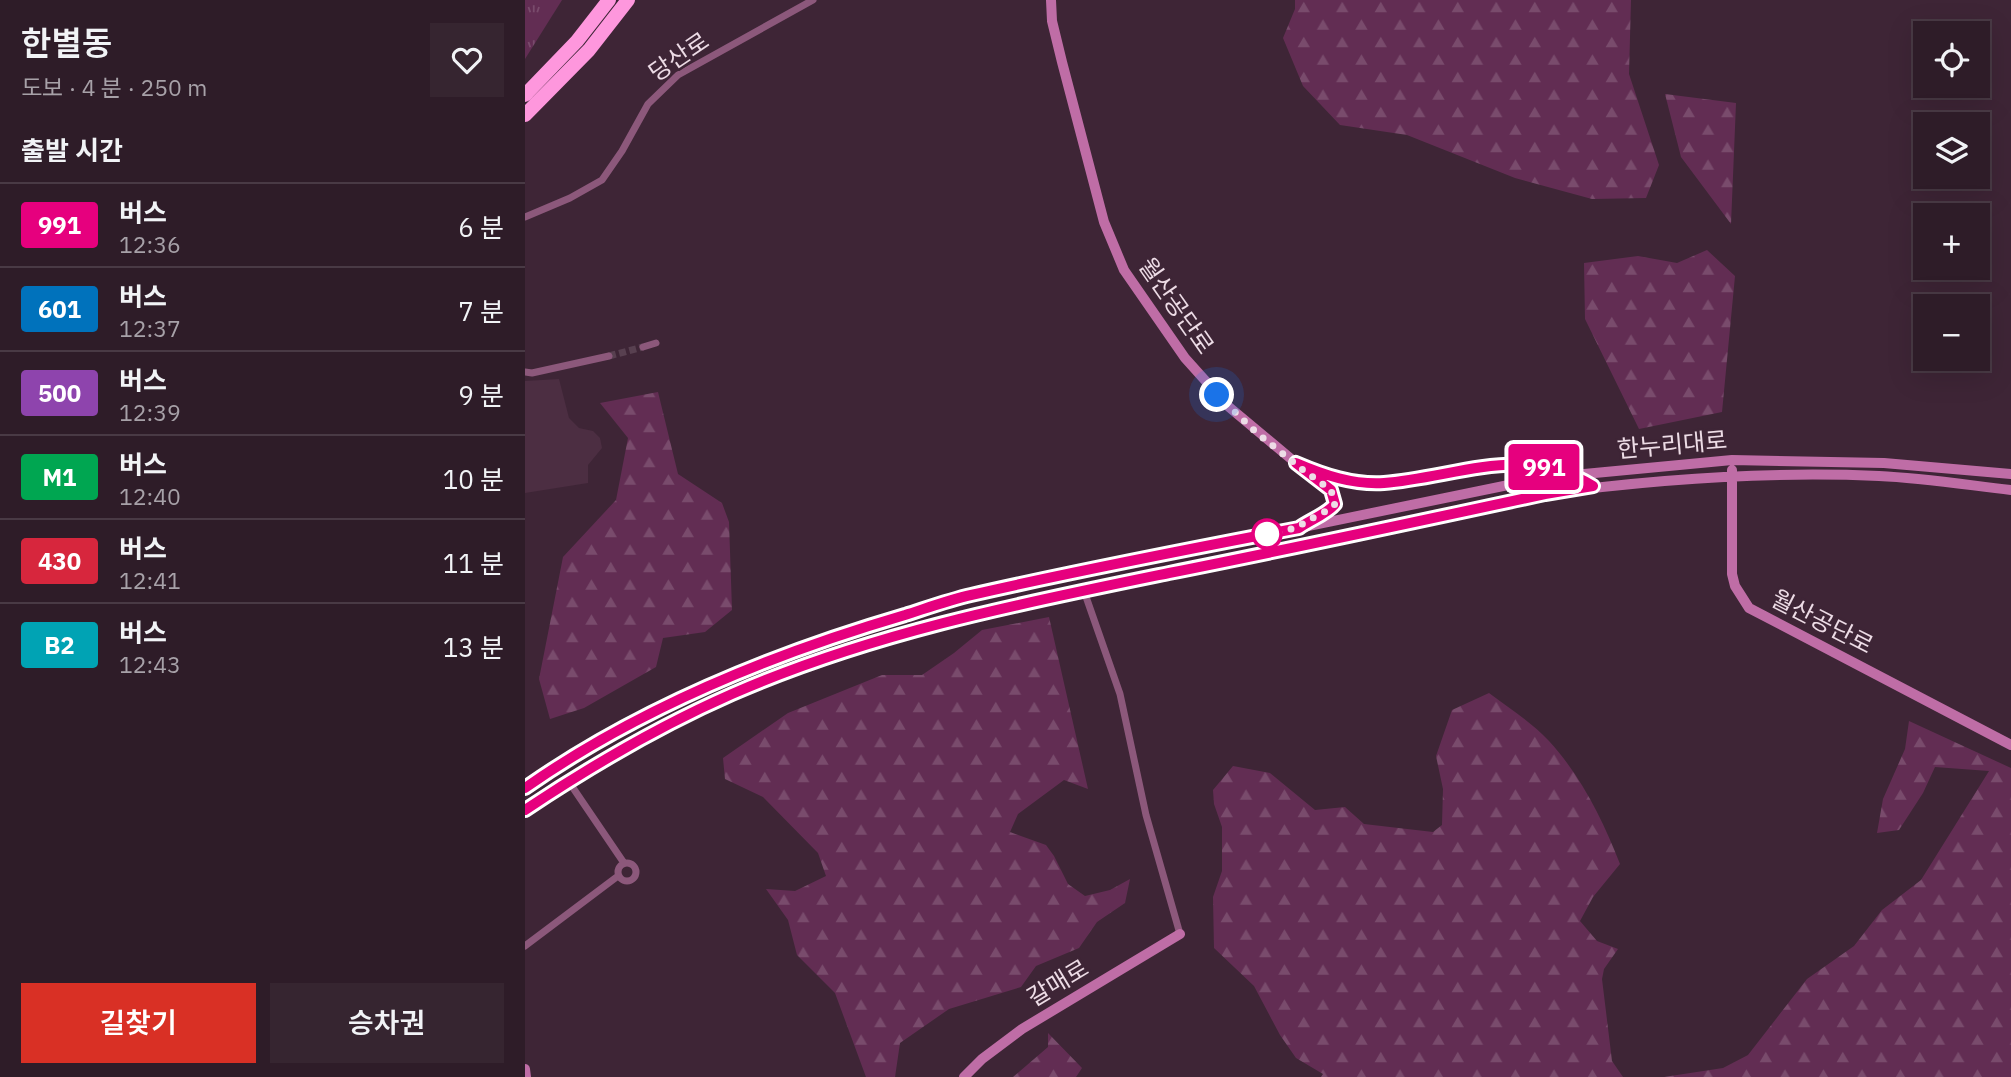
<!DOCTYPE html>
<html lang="ko">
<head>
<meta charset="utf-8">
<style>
	:root { --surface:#2e1c28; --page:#362530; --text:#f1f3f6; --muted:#a7a1a8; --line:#493a45; --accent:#d93025 }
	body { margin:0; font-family:"IBM Plex Sans","Noto Sans KR",sans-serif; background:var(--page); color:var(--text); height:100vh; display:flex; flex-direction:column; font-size:26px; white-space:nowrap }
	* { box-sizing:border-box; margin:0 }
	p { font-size:23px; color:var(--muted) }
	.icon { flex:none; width:38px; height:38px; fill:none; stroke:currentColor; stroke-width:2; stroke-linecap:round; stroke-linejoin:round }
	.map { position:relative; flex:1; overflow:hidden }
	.sheet { display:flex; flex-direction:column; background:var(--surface); width:525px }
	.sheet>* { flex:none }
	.badge { padding:0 14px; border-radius:5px; font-size:24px; line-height:46px }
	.buttons { position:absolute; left:1388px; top:21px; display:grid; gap:14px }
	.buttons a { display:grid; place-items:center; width:77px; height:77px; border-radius:0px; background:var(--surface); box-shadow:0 7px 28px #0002,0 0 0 2px var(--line); font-size:35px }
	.you { position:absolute; width:35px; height:35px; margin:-18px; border:5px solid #fff; border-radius:50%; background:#1a73e8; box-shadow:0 0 0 10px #1a73e833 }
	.map>.badge { position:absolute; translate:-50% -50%; box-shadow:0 0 0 4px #fff }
	h2 { padding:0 21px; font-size:26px; line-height:63px }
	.round { display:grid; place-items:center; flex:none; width:74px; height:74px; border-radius:0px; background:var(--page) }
	.overview { display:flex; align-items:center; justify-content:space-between; height:119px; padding:0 21px }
	h1 { font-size:33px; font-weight:600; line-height:52px }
	.button { display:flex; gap:14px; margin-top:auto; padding:14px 21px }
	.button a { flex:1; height:80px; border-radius:0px; background:var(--accent); color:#fff; font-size:28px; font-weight:600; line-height:80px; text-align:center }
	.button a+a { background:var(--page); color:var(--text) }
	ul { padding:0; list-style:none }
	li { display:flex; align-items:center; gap:21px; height:84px; padding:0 21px; border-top:2px solid var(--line) }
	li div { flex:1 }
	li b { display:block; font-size:26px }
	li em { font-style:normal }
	li .badge { min-width:77px; font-weight:700; text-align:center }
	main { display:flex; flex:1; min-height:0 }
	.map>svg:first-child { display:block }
</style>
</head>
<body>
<main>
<section class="sheet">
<div class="overview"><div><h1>한별동</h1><p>도보 · 4 분 · 250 m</p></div><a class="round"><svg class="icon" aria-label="heart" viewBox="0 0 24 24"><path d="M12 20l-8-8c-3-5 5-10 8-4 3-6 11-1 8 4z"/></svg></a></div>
<h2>출발 시간</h2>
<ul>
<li><span class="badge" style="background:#e6007e;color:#fff">991</span><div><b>버스</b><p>12:36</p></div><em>6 분</em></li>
<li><span class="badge" style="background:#0072bc;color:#fff">601</span><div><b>버스</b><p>12:37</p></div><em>7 분</em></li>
<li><span class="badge" style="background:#8e44ad;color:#fff">500</span><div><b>버스</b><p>12:39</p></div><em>9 분</em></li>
<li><span class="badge" style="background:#00a651;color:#fff">M1</span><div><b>버스</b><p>12:40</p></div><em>10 분</em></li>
<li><span class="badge" style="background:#d7263d;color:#fff">430</span><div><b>버스</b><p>12:41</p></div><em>11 분</em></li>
<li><span class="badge" style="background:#00a3b4;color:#fff">B2</span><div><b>버스</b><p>12:43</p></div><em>13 분</em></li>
</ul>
<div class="button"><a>길찾기</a><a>승차권</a></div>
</section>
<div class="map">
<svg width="1486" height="1077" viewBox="0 0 1486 1077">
	<defs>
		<pattern id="grass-tufts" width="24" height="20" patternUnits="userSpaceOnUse" patternTransform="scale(1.75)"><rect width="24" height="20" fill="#622d53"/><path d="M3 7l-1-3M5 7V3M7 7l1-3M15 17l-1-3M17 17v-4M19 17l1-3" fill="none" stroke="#794b6c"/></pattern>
		<pattern id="forest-firs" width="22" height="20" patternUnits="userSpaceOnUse" patternTransform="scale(1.75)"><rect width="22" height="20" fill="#622d53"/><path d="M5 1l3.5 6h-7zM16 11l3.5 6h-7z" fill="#794b6c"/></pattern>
	</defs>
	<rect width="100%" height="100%" fill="#3e2536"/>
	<path fill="#4c2e42" d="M34,379L44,418L54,428L68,431L75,438L77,448L63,465V483L0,493V381Z"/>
	<path fill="url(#grass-tufts)" d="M0,0H37L0,59Z"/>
	<path fill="url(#forest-firs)" d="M770,0H1106L1104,74L1134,165L1121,198L1067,199L990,178L882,135L815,125L778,86L758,38L770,9Z
		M1140,94L1211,103L1206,224L1156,157Z
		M1182,250L1210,276L1197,412L1114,429L1060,319L1059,263L1113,256L1152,263Z
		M133,392L153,474L197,503L204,522L207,610L180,632L138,638L131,667L59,708L25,719L14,679L38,557L91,500L103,438L75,403Z
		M524,617L563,789L539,780L493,814L485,832L521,845L529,856L543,884L560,896L585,890L605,879L600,903L572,922L554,948L511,966L496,987L424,1009L375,1043L370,1077H341L310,993L272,955L263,920L241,889L270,891L301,876L293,853L238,797L200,779L198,758L263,713L357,675H397L429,653L457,630Z
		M964,693C984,708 1006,722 1024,741C1056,776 1078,820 1095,864L1068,897L1055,921L1072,941L1093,949L1079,969L1077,979L1087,1061L1098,1077H796L798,1074L771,1058L755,1035L729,986L689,948L688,897L697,871V827L689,804L688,790L708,766L745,773L790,810L820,807L839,824L908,832L917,825L918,789L911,756L927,710Z
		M1384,721L1486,768V1077H1139L1198,1068L1223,1055L1282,979L1329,946L1357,910L1396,880L1464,771L1410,767L1398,793L1374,830L1352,833L1358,799L1380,749Z
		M523,1033L557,1068L551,1077H488L523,1047Z"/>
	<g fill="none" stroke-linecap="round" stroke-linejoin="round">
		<path stroke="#584050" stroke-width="7" stroke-dasharray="7 3.5" stroke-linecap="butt" d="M84,356L118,347"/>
		<path stroke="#584050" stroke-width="10" stroke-dasharray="10 5" stroke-linecap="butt" d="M79,740L130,712
			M87,756L137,727"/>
		<path stroke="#8c587b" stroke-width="7" d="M0,217L45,198L77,180L97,151L123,104L153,75L288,0
			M118,347L131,343
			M0,372L7,373L84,356
			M559,591L595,694L621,815L655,934
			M44,782L99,863
			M93 872a9 9 0 1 1 18 0a9 9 0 1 1-18 0Z
			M0,946L93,876"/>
		<path stroke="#bf6da6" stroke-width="10" d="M526,0L527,21L537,62L579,222L599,270L660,358L704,407L771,463L797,475L829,481L858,483L968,465L992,464L1041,472
			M1207,470V574L1210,586L1224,608L1486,745
			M778,525C788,518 802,513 810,504L806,490L787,476
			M130,712L203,677L277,648L444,596L1017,478L1207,460L1359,463L1486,474
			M137,727C162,716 186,703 211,693C286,662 363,638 442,617L1020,494C1131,479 1242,471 1354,476C1398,478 1442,485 1486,490
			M0,788L79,740
			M0,810L87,756
			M0,1069L1,1077
			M439,1077L457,1059L497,1029L655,934"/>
		<path stroke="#fe97dd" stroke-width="14" d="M0,95L52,41L84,0
			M0,115L64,50L103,0"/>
	</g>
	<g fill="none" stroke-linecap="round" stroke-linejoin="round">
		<g stroke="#fff" stroke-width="16">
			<path id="line" d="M0,788C114,708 247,654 380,615C402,608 424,600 446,595C555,570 664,549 774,528C785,520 802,514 810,504L806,490L771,463C799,475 828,485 859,483C933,477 999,443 1068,486L1020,494C895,521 770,548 644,573C497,603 346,633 207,694C134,726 66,766 0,810"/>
		</g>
		<use href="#line" stroke="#e6007e" stroke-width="10"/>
		<path stroke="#eddce6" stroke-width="7" stroke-dasharray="0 12.6" d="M692,395L732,433L778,470L806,490L810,504C804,511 798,512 791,516C772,528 765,531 742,534"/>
	</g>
	<circle fill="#fff" stroke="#e6007e" stroke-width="3.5" cx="742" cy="534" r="14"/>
	<g text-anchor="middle" stroke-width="5" stroke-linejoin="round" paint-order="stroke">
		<g font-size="24" fill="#eddce6" stroke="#3e2536">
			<text transform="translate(154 57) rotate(-34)" y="8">당산로</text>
			<text transform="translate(651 306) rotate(55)" y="8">월산공단로</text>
			<text transform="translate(1147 445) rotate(-5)" y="8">한누리대로</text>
			<text transform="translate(1297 622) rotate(27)" y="8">월산공단로</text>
			<text transform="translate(533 983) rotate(-31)" y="8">갈매로</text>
		</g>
	</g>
</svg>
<div class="buttons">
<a><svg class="icon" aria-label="locate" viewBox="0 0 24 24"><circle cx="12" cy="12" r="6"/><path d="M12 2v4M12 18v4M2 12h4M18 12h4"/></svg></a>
<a><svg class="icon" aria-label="layers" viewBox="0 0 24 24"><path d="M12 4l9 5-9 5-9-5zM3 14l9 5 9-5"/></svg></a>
<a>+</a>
<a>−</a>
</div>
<div class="you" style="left:692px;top:395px"></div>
<b class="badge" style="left:1019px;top:467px;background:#e6007e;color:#fff">991</b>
</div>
</main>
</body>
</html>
